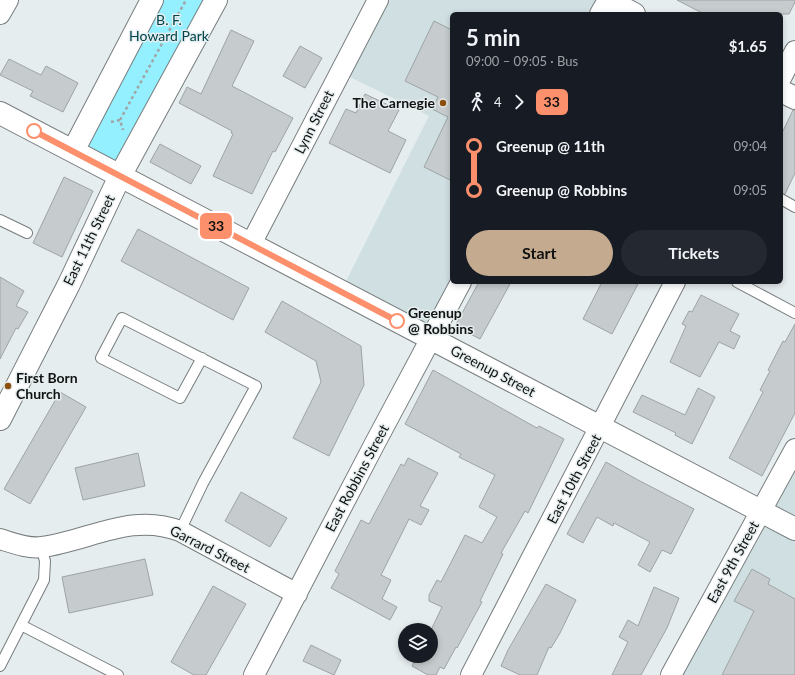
<!DOCTYPE html>
<html lang="en">
<head>
<meta charset="utf-8">
<style>
	:root { --surface:#171b24; --page:#242831; --text:#f1f3f6; --muted:#9ea1a6; --accent:#c4aa8f }
	body { margin:0; font-family:Lato,sans-serif; background:var(--page); color:var(--text); height:100vh; display:flex; flex-direction:column; font-size:15px; white-space:nowrap }
	* { box-sizing:border-box; margin:0 }
	p { font-size:13px; color:var(--muted) }
	.icon { flex:none; width:22px; height:22px; fill:none; stroke:currentColor; stroke-width:2; stroke-linecap:round; stroke-linejoin:round }
	.map { position:relative; flex:1; overflow:hidden }
	.sheet { position:absolute; left:450px; top:12px; width:333px; height:272px; display:flex; flex-direction:column; background:var(--surface); border-radius:6px; box-shadow:0 2px 6px #0003 }
	.sheet>* { flex:none }
	.badge { padding:0 8px; border-radius:6px; font-size:14px; line-height:26px }
	.buttons { position:absolute; left:398px; top:623px; display:grid; gap:8px }
	.buttons a { display:grid; place-items:center; width:40px; height:40px; border-radius:50%; background:var(--surface); box-shadow:0 2px 6px #0003; font-size:20px }
	.map>.badge { position:absolute; translate:-50% -50%; box-shadow:0 0 0 2px #fff }
	.legs { display:flex; align-items:center; gap:6px; height:44px; padding:0 16px; font-size:13px }
	.legs p { margin-inline-start:auto }
	.overview { display:flex; align-items:center; justify-content:space-between; height:68px; padding:0 16px }
	h1 { font-size:22px; font-weight:700; line-height:30px }
	.cta { display:flex; gap:8px; margin-top:auto; padding:8px 16px }
	.cta a { flex:1; height:46px; border-radius:24px; background:var(--accent); color:#111; font-size:16px; font-weight:700; line-height:46px; text-align:center }
	.cta a+a { background:var(--page); color:var(--text) }
	ul { padding:0 16px; list-style:none }
	li { display:flex; align-items:center; gap:14px; height:44px; font-size:15px }
	li i { display:grid; place-items:center; width:6px; height:100%; margin:0 5px; background:currentColor }
	li i::after { content:''; width:10px; height:10px; margin:-5px; border:3px solid; border-radius:50%; background:var(--surface) }
	li p { margin-inline-start:auto }
	li:first-child i { background:linear-gradient(#0000 50%,currentColor 0) }
	li:last-child i { background:linear-gradient(currentColor 50%,#0000 0) }
	.map>svg:first-child { display:block }
</style>
</head>
<body>
<div class="map">
<svg width="795" height="675" viewBox="0 0 795 675">
	<rect width="100%" height="100%" fill="#e6edee"/>
	<path fill="#d0dfe2" d="M378,0H608L600,14H452V282L432,339L341,291L429,116L340,72Z
		M795,449V675H671Z"/>
	<path fill="#94efff" d="M152,0H216L120,176L73,151Z"/>
	<path fill="#c6cccd" stroke="#9ea4a5" d="M677,0H795V2L789,14H704Z
		M434,21L452,30V181L424,167L448,117L432,109L438,97L405,81Z
		M231,30L254,41L232,86L293,118L275,152L273,151L252,194L213,176L233,134L231,133L232,131L179,103L187,87L201,94Z
		M300,46L322,58L305,88L283,76Z
		M9,59L41,75L46,66L78,83L63,112L30,96L33,91L0,75Z
		M365,94L399,110L388,131L406,140L390,173L329,143L346,109L356,113Z
		M793,110H795V173L785,194L781,193V135Z
		M160,144L201,166L191,184L150,162Z
		M64,177L93,191L62,257L33,243Z
		M138,229L249,288L233,320L121,261Z
		M0,277L24,291L16,306L28,312L18,329L16,328L0,359Z
		M479,282H511L480,339L455,326Z
		M602,282H639L612,334L583,319Z
		M701,295L739,314L730,331L740,336L734,349L719,342L700,377L670,362L686,326L682,324L689,311L692,312Z
		M282,301L361,346L364,385L329,456L293,438L321,382L316,361L265,332Z
		M795,324V413L762,476L729,458L763,392L760,390L770,371L768,370L783,341L785,342Z
		M433,370L537,428L539,426L564,439L528,513L525,511L501,553L503,554L480,601L482,602L457,648L456,647L444,669L440,667L436,675H428L412,666L417,656H431V630L442,607L429,601V595L437,580L441,582L465,535L482,543L497,517L479,507L495,475L459,457L461,454L405,424Z
		M698,388L715,397L692,444L675,435L676,433L633,412L642,395L685,415Z
		M60,392L86,407L30,504L4,489Z
		M138,453L145,486L83,500L75,468Z
		M408,458L438,473L420,506L429,510L421,525L409,519L381,575L391,580L382,599L397,607L390,620L331,588L339,574L335,571L361,520L369,524L401,464L404,466Z
		M606,462L638,480L694,509L671,554L662,550L650,572L638,565L650,542L614,523L613,526L597,517L583,543L567,534Z
		M241,492L287,518L270,547L225,521Z
		M145,559L153,595L69,613L62,577Z
		M752,569L770,579L768,584L795,599V675H722L754,611L734,601Z
		M546,584L576,600L560,633L551,648L549,647L537,675H520L501,666L508,650Z
		M213,586L246,604L206,675H194L171,662Z
		M654,587L679,598L667,628L641,675H612L628,642L619,637L628,620L638,626Z
		M311,645L341,660L334,675L303,661Z"/>
	<g fill="none" stroke-linecap="round" stroke-linejoin="round">
		<g stroke="#777d7e" stroke-width="12">
			<path id="lane" d="M781,199L795,207
				M0,220L27,233
				M737,282L795,313
				M180,531L203,483L256,386L122,318L101,358L180,398L202,358
				M21,625L118,675
				M0,666L44,580L45,561L41,547"/>
		</g>
		<g stroke="#777d7e" stroke-width="22">
			<path id="street" d="M0,14L8,0
				M600,14L608,0
				M781,78L795,51
				M251,244L378,0
				M0,539C13,543 28,549 42,547C89,541 131,512 180,531L297,594
				M254,675L374,445L461,282
				M471,675L675,282
				M671,675L795,449"/>
		</g>
		<g stroke="#777d7e" stroke-width="24">
			<path id="secondary" d="M608,0L634,14
				M781,91L795,98
				M0,113L795,529
				M73,151L152,0"/>
		</g>
		<g stroke="#777d7e" stroke-width="24">
			<path id="primary" d="M0,419L69,284L120,176L216,0"/>
		</g>
		<path stroke="#a0a5a6" stroke-width="2.5" stroke-dasharray="3 3" stroke-linecap="butt" d="M120,120L186,0
			M111,122L120,120L123,130"/>
		<use href="#lane" stroke="#fff" stroke-width="10"/>
		<use href="#street" stroke="#fff" stroke-width="20"/>
		<use href="#secondary" stroke="#fff" stroke-width="22"/>
		<use href="#primary" stroke="#fff" stroke-width="22"/>
	</g>
	<g fill="none" stroke-linecap="round" stroke-linejoin="round">
		<g stroke="#fff" stroke-width="9">
			<path id="line-1" d="M34,131L397,321"/>
		</g>
		<use href="#line-1" stroke="#fd906c" stroke-width="6"/>
	</g>
	<g fill="#8d5011" stroke="#e6edee" stroke-width="1.5">
		<circle cx="443" cy="103" r="4"/>
		<circle cx="8" cy="386" r="4"/>
	</g>
	<g fill="#fff" stroke="#fd906c" stroke-width="2">
		<circle cx="34" cy="131" r="7"/>
		<circle cx="397" cy="321" r="7"/>
	</g>
	<g text-anchor="middle" stroke-width="3" stroke-linejoin="round" paint-order="stroke">
		<g font-size="14" fill="#00444d" stroke="#e6edee">
			<text x="169" y="25">B. F.<tspan x="169" dy="16">Howard Park</tspan></text>
		</g>
		<g font-size="14" font-weight="bold" fill="#101212" stroke="#e6edee" text-anchor="end">
			<text x="435" y="108">The Carnegie</text>
			<text x="16" y="383" text-anchor="start">First Born<tspan x="16" dy="16">Church</tspan></text>
		</g>
		<g font-size="14" fill="#101212" stroke="#e6edee">
			<text transform="translate(314 122) rotate(-63)" y="5">Lynn Street</text>
			<text transform="translate(89 240) rotate(-64)" y="5">East 11th Street</text>
			<text transform="translate(493 371) rotate(28)" y="5">Greenup Street</text>
			<text transform="translate(357 478) rotate(-62)" y="5">East Robbins Street</text>
			<text transform="translate(574 479) rotate(-62)" y="5">East 10th Street</text>
			<text transform="translate(210 549) rotate(27)" y="5">Garrard Street</text>
			<text transform="translate(733 562) rotate(-61)" y="5">East 9th Street</text>
		</g>
		<g font-size="14" font-weight="bold" fill="#101212" stroke="#e6edee" text-anchor="start">
			<text x="408" y="318">Greenup<tspan x="408" dy="16">@ Robbins</tspan></text>
		</g>
	</g>
</svg>
<div class="buttons">
<a><svg class="icon" aria-label="layers" viewBox="0 0 24 24"><path d="M12 4l9 5-9 5-9-5zM3 14l9 5 9-5"/></svg></a>
</div>
<b class="badge" style="left:216px;top:226px;background:#fd906c;color:#111">33</b>
<section class="sheet">
<div class="overview"><div><h1>5 min</h1><p>09:00 – 09:05 · Bus</p></div><b>$1.65</b></div>
<div class="legs"><svg class="icon" aria-label="walk" viewBox="0 0 24 24"><circle cx="13" cy="4" r="2"/><path d="M13 8l-2 6 4 7M11 14l-3 7M7 12l3-4h3l4 4"/></svg>4<svg class="icon" aria-label="forward" viewBox="0 0 24 24"><path d="M9 5l7 7-7 7"/></svg><b class="badge" style="background:#fd906c;color:#111">33</b></div>
<ul>
<li><i style="color:#fd906c"></i><b>Greenup @ 11th</b><p>09:04</p></li>
<li><i style="color:#fd906c"></i><b>Greenup @ Robbins</b><p>09:05</p></li>
</ul>
<div class="cta"><a>Start</a><a>Tickets</a></div>
</section>
</div>
</body>
</html>
